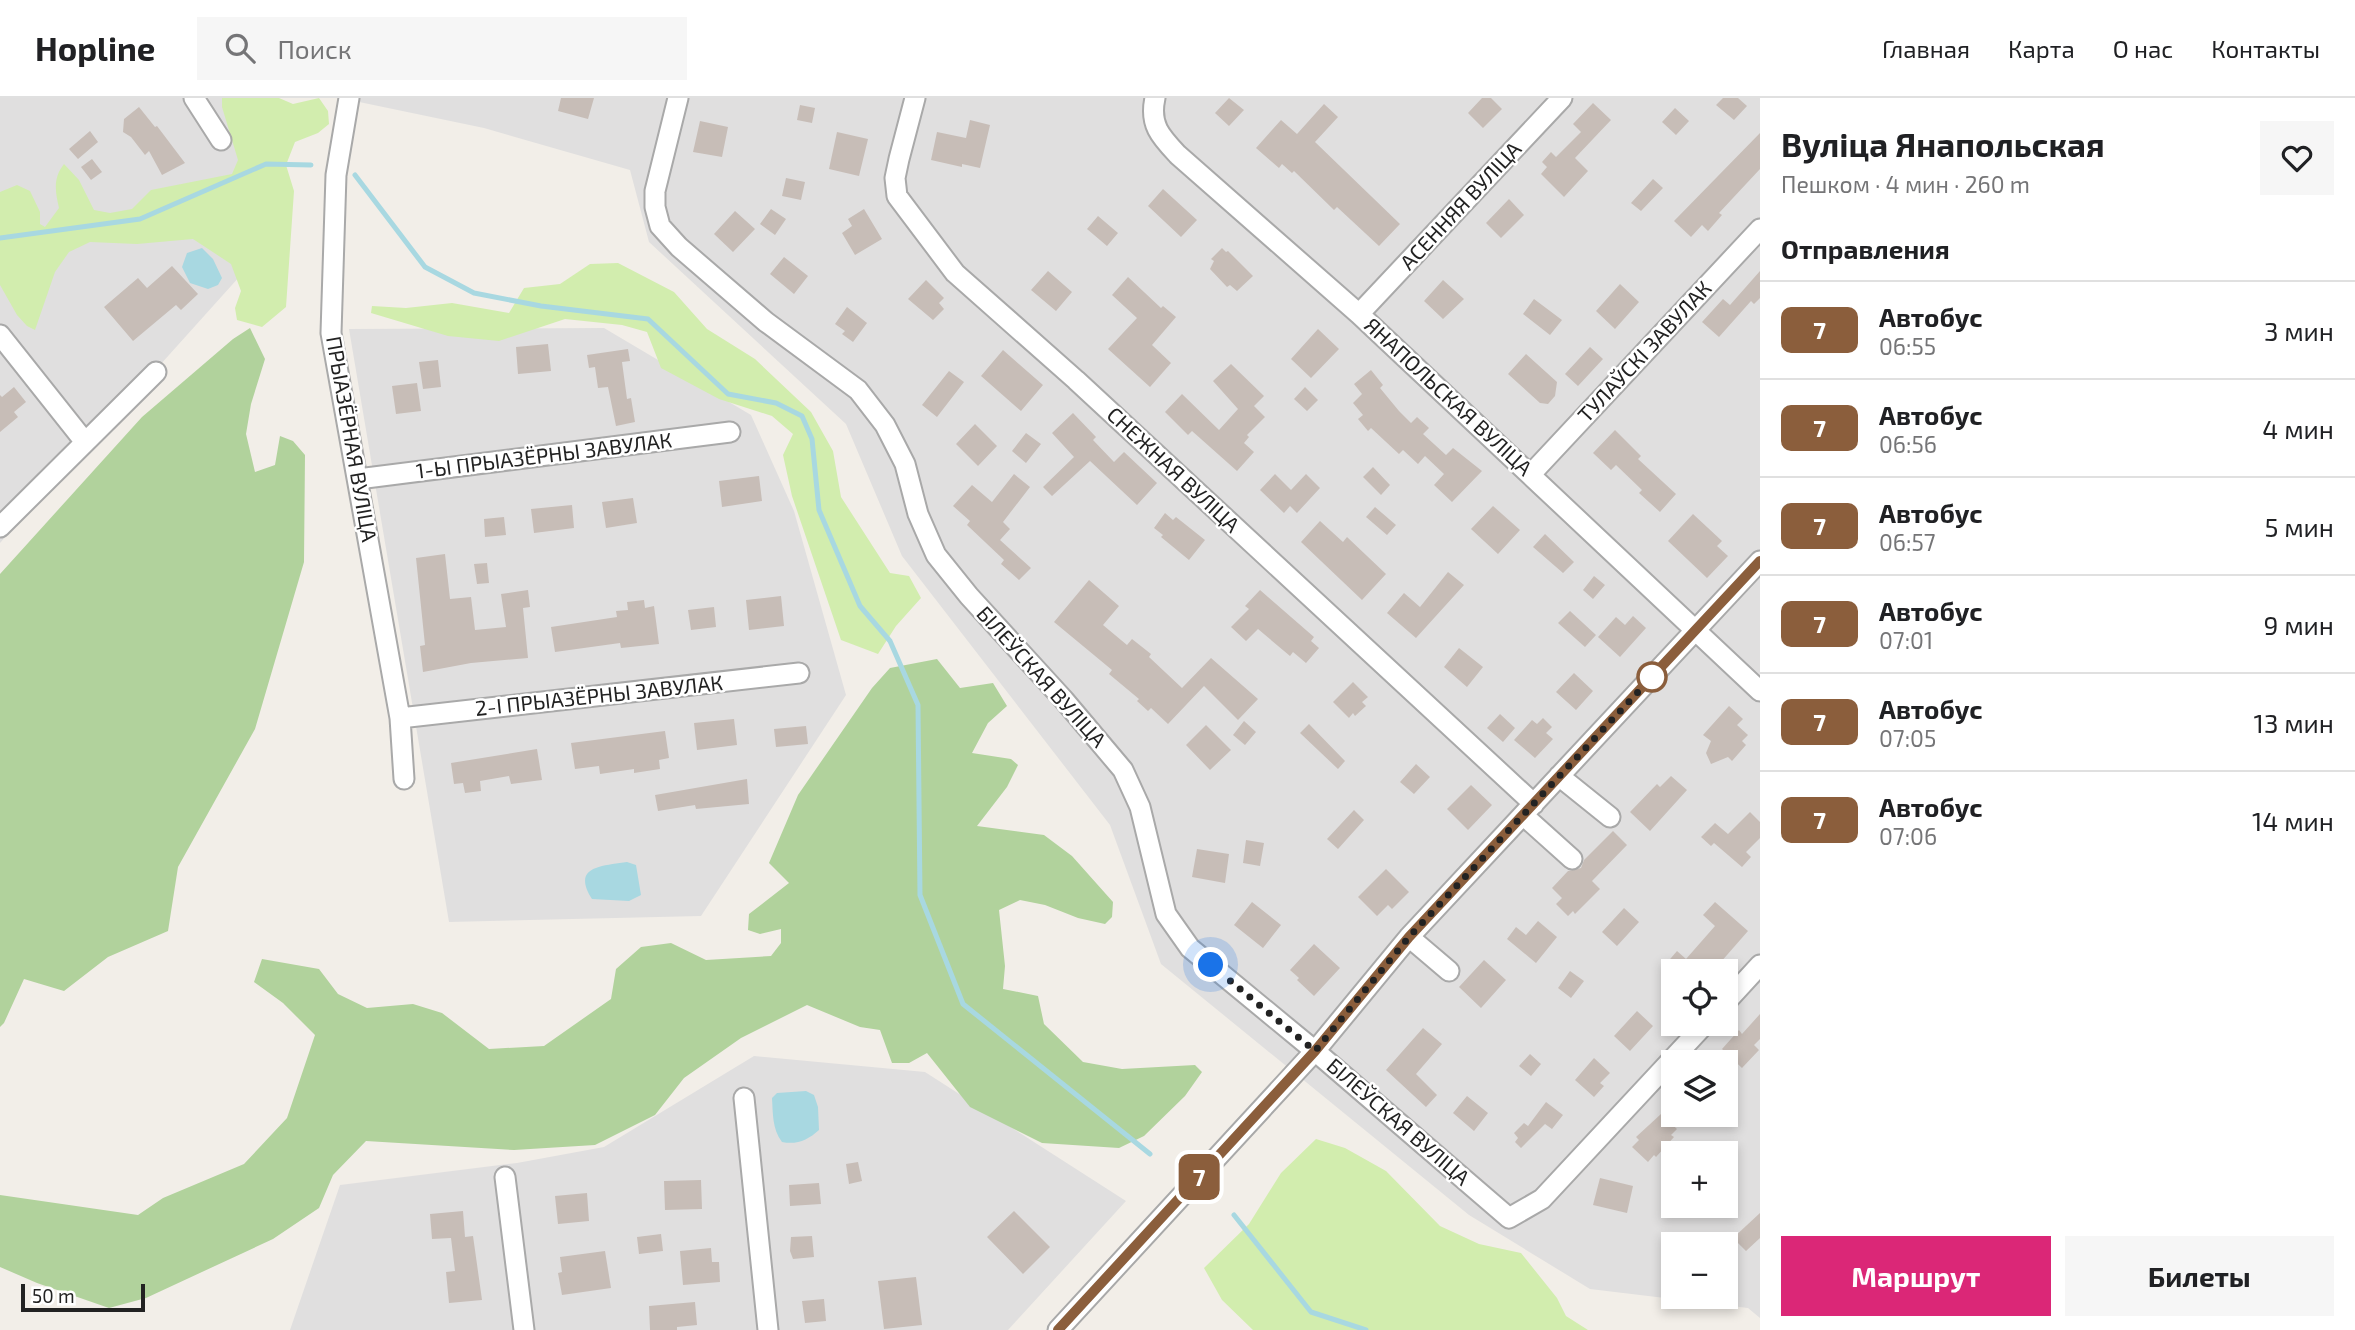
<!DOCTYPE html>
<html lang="ru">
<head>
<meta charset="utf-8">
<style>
	:root { --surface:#fff; --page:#f6f6f6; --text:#202124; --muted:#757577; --line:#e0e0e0; --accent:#db2777 }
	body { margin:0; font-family:"Exo 2",sans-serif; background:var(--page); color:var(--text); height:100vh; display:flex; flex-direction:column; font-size:26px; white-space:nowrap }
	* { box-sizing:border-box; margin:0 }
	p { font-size:23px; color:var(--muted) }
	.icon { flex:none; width:38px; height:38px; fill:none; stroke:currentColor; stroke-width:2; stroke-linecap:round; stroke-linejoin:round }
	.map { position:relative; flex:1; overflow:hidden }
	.panel { display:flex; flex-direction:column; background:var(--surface); width:595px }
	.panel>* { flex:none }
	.badge { padding:0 14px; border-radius:10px; font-size:24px; line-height:46px }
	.controls { position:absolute; left:1661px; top:861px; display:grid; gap:14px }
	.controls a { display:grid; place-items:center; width:77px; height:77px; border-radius:0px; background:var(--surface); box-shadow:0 4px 10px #0003; font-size:35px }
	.scale { position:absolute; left:21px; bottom:18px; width:124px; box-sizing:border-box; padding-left:7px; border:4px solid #222; border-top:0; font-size:19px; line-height:24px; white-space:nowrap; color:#222; -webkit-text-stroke:5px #fff; paint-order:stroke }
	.you { position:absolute; width:35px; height:35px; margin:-18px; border:5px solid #fff; border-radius:50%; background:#1a73e8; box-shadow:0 0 0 10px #1a73e833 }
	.map>.badge { position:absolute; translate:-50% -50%; box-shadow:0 0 0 4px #fff }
	h2 { padding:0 21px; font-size:26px; line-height:63px }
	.round { display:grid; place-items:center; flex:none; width:74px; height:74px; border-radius:0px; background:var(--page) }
	.overview { display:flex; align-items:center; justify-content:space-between; height:119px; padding:0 21px }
	h1 { font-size:33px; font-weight:700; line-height:52px }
	.cta { display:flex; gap:14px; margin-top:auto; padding:14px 21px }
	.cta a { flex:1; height:80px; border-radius:0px; background:var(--accent); color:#fff; font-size:28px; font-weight:700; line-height:80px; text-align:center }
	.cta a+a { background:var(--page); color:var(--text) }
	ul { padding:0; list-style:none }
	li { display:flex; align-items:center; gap:21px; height:98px; padding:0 21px; border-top:2px solid var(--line) }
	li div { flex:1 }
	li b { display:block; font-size:26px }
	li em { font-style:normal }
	li .badge { min-width:77px; font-weight:700; text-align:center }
	header { display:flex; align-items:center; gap:42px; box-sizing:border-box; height:98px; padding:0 35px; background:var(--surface); border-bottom:2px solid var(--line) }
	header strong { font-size:33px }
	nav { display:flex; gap:38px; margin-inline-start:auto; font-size:24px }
	.search { width:490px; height:63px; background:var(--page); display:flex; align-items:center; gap:18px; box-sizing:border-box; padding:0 24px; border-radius:0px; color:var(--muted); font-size:26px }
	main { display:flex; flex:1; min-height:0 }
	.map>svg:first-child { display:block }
</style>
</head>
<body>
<header>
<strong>Hopline</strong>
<div class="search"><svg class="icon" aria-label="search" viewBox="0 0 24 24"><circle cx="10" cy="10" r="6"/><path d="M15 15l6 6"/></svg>Поиск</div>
<nav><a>Главная</a><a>Карта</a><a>О нас</a><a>Контакты</a></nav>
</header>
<main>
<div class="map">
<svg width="1760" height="1232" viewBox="0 0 1760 1232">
	<rect width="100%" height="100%" fill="#f2eee8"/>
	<path fill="#e0dfdf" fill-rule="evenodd" d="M0,0H269L240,178L0,445Z
		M340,0H1760V1220L1748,1210L1590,1191L1469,1117L1161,866L1110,727L902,458L846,326L649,144L630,72L484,30ZM1673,873H1726V926H1673ZM1673,964H1726V1017H1673ZM1673,1055H1726V1108H1673ZM1673,1146H1726V1199H1673Z
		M604,230L751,317L794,413L846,597L701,818L449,824L349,231Z
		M754,958L925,974L1126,1103L1008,1232H290L340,1087L517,1065L604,1049Z"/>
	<path fill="#d2edae" d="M222,0H279L293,6L319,0L328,13L329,26L318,35L295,44L286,67L294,93L286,209L262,229L237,222L235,210L241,193L231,166L193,141L137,146L90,144L69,154L55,174L35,232L27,228L17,217L0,187V94L17,87L30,93L40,114V126L45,129L59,110C55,93 53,80 64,66L79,82L94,112L110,115L132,111L151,92L232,76L238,62L222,9Z
		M618,165L674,194L707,231L755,261L811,314L833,353L841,399L890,475L909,478L921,500L896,528L878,556L841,542L792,398L783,357L793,336L772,318L719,301L661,270L647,234L622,227L565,221L499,243L448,238L371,215L372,208L406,210L452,205L509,215L524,190L560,186L590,166Z
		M1316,1041L1345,1050L1386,1073L1440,1128L1479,1146L1521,1155L1557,1200L1566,1218L1588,1232H1253L1222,1202L1204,1170L1249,1126L1281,1075Z"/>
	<path fill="#b1d29c" d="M250,230L265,261L251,306L246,336L255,374L275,367L280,338L293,343L305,357L304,464L255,631L178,769L168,833L108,859L64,893L24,881L4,925L0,929V476L142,319L233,241Z
		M937,561L960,590L993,585L1007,608L988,625L972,655L1011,661L1018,667L1007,689L977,728L1044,737L1072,758L1113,804L1112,819L1105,826L1078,820L1045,807L1020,802L999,812L1005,868L1003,891L1038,898L1044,926L1083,964L1122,971L1195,967L1202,974L1185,998L1144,1038L1119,1050L1042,1045L970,1009L927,955L909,965H892L880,932L860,929L807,907L741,940L684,980L655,1017L595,1047L514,1052L366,1043L333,1077L319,1110L273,1141L146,1200L109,1210L37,1185L0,1169V1097L138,1117L163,1100L244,1066L287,1020L315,937L283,905L254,884L262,861L319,871L338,896L367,910L413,906L442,915L489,951L544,948L611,901L616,871L641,849L671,845L706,862L771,858L781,845V831L760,836L748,832L749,816L789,785L769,765L798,697L872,590L890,570Z"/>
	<path fill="#a8d8e1" d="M202,150L213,161L222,180L218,187L208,191L190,185L182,169L187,155Z
		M627,764L636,767L641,797L629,803L592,801C571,768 602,768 627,764Z
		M806,993L814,997L818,1009L819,1032C808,1042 797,1047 782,1044C772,1031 773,1015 772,1000L777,995Z"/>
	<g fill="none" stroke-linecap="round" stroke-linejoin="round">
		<path stroke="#a8d8e1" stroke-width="5" d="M355,77L425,169L474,195L541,208L648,221L728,296L776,305L802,318L812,341L819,412L860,508L890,543L918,607L920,797L963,906L1150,1056
			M0,140L140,121L266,66L311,67
			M1234,1117L1311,1214L1366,1232"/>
	</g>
	<path fill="#c7bdb7" d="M561,0H594L588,21L558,13Z
		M1229,0L1244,12L1229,28L1215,15Z
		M1482,0H1491L1502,11L1483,30L1468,15Z
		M1723,0H1738L1747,8L1734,22L1716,7Z
		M1593,5L1611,22L1575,60L1588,73L1564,99L1541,76L1547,69L1542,64L1551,54L1556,59L1581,34L1573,26Z
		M1324,6L1338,19L1315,44L1400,126L1379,148L1337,109L1334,112L1294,73L1292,75L1282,66L1279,70L1256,50L1281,22L1297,36Z
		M800,7L815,10L812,25L797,22Z
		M139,9L155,29L157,28L185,65L162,77L149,53L145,57L131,39L123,34L124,21Z
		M1675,10L1689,23L1676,37L1662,24Z
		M970,22L990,27L980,70L962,66V69L931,62L937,34L966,40Z
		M700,23L728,29L722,59L693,54Z
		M90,33L98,44L78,61L69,51Z
		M837,34L868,41L859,78L829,71Z
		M1760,35V71L1719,115L1722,117L1708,133L1702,127L1691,139L1674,123Z
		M92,61L102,74L91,82L81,69Z
		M786,80L805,84L801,102L782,98Z
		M1653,81L1663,90L1641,113L1631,105Z
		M1163,91L1197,122L1181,139L1148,108Z
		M1509,101L1524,117L1501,140L1486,125Z
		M771,111L786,121L775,137L760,126Z
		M864,111L882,141L855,157L842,135L852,128L848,121Z
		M735,113L755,131L733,154L714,136Z
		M1098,118L1118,135L1107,148L1087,131Z
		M1222,150L1226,154L1228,153L1253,178L1237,193L1230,187L1227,189L1210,171L1214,163L1211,161Z
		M784,159L808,178L794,196L770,176Z
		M172,168L198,196L181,212L176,207L133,243L104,209L138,180L147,190Z
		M1048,173L1072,194L1056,213L1031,192Z
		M1760,173V200L1754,206L1751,203L1719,239L1702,224L1723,201L1730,207Z
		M1128,179L1161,210L1163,208L1176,219L1152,247L1171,265L1150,289L1108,251L1137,220L1112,197Z
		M926,182L944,200L939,205L944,211L933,222L908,201Z
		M1443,182L1464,201L1443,221L1424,203Z
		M1620,186L1639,204L1615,231L1596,213Z
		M1534,201L1562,222L1550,237L1523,216Z
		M847,209L867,225L853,244L842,236L845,233L835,226Z
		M1318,231L1339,251L1311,280L1291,261Z
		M548,246L551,273L518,276L516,249Z
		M1590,249L1603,261L1578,288L1565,276Z
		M628,251L630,263L622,264L627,301L631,300L635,324L616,328L608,289L598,290L595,269L589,270L587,257Z
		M1003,252L1043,287L1021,313L981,278Z
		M1526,256L1557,284L1555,298L1548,306L1540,305L1508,276Z
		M438,262L441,289L423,291L419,264Z
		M1231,266L1264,298L1254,308L1265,319L1247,337L1249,339L1244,345L1254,354L1237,373L1192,333L1188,337L1165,314L1182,296L1219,332L1238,311L1213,283Z
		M1371,272L1383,287L1380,290L1399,313L1411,325L1417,319L1429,330L1423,336L1446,357L1453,350L1482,373L1452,404L1434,387L1444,376L1425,358L1418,366L1403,352L1399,356L1371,330L1368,333L1358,321L1363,317L1353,305L1362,296L1354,286Z
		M949,273L964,284L937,319L922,307Z
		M417,285L421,313L396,316L392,288Z
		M14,289L26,304L14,314L18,319L0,334V297L2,299Z
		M1305,289L1318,302L1307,313L1294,301Z
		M1073,315L1096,339L1093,342L1114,364L1124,354L1157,385L1137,407L1090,363L1052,398L1043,389L1074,359L1052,335Z
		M975,326L997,348L978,368L956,346Z
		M1615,332L1641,358L1638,361L1676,396L1660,414L1639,395L1642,392L1616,367L1611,372L1593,355Z
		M1026,335L1041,346L1026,365L1012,353Z
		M1373,369L1390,387L1381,397L1363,379Z
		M1014,376L1030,389L1003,424L1010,431L1000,442L1031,470L1019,482L1001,466L1004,462L967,427L970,423L953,408L972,387L992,404Z
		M1275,376L1291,392L1306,376L1320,390L1297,415L1290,408L1284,415L1260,392Z
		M759,378L762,403L722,409L719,383Z
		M633,400L637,425L606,430L602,404Z
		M572,407L574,430L534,435L531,411Z
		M1493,408L1520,432L1498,456L1471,431Z
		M1375,409L1396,427L1387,437L1366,419Z
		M1165,415L1173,422L1176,419L1205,442L1189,462L1161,439L1163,437L1154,430Z
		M1693,416L1722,443L1717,448L1728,458L1707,480L1668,443Z
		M504,419L506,437L485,439L484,421Z
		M1320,423L1343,444L1347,439L1386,476L1362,502L1301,444Z
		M1545,436L1574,464L1563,475L1533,449Z
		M445,456L450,501L471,499L475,532L506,529L501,496L528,492L530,509L523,510L528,560L471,565L423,574L420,548L425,547L416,460Z
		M487,465L489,485L477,486L474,466Z
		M1448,474L1464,487L1416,540L1387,515L1404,495L1420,509Z
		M1594,478L1605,487L1593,501L1583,492Z
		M1089,482L1119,508L1103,527L1127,547L1132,541L1151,556L1149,559L1182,590L1211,560L1258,601L1238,622L1204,588L1168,626L1151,610L1148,613L1137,603L1139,601L1109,576L1112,572L1054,524Z
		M1260,492L1314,539L1311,543L1319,550L1306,565L1293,554L1290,558L1258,531L1246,543L1231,529L1249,511L1245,508Z
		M781,498L784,528L749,532L746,502Z
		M644,502L645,510L654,508L659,546L621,550L620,545L555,554L551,529L617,519L616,513L628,512L627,504Z
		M714,509L716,529L691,532L688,512Z
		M1570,513L1596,537L1585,549L1558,525Z
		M1633,518L1646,530L1620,559L1598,539L1616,519L1625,527Z
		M1459,550L1483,569L1467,589L1444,569Z
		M1574,575L1593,593L1576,612L1556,594Z
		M1353,584L1368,599L1362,604L1366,608L1355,618L1353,615L1349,620L1333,604Z
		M1729,608L1743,621L1737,627L1748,637L1742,643L1746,647L1732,663L1728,659L1711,666L1706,655L1711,643L1703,637Z
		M1500,616L1515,630L1503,644L1487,630Z
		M1543,620L1552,629L1546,635L1553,641L1535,660L1514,642L1532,622L1537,626Z
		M734,621L737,647L697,652L694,625Z
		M1244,623L1256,634L1245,647L1233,637Z
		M1309,626L1345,663L1338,671L1300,635Z
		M1206,627L1231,652L1210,672L1186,647Z
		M806,628L808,646L776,649L774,631Z
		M665,633L669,660L659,662L660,671L634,675V671L600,676L599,668L575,671L571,645Z
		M537,651L542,682L511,686L509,678L480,683L481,693L465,695L463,685L454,686L451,665Z
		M1416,666L1430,679L1414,696L1400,684Z
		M1671,678L1687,692L1650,733L1630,714L1657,686L1660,689Z
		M747,681L749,706L696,711L695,707L658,713L655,697Z
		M1471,687L1492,707L1468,732L1447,711Z
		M1354,712L1364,722L1338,751L1327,741Z
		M1750,714L1760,724V740L1746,754L1751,759L1742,769L1714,745L1711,748L1701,739L1715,725L1728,736Z
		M1613,733L1627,747L1592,783L1600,791L1575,816L1573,813L1568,818L1556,806L1562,800L1552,790L1568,773L1581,770L1584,762Z
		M1246,742L1264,745L1260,768L1243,765Z
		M1197,751L1229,756L1225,785L1192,779Z
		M1386,771L1409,794L1392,811L1388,807L1377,818L1358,799Z
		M1252,804L1281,827L1263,850L1234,827Z
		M1715,804L1748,833L1713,873H1672L1665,867L1677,853L1686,861L1715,828L1703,817Z
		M1624,810L1639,824L1617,848L1602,834Z
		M1538,823L1557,839L1536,865L1507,841L1516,829L1526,837Z
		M1314,846L1340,870L1314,898L1297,882L1299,880L1290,872Z
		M1484,862L1506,882L1481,910L1459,889Z
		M1570,873L1584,883L1571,900L1558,890Z
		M1637,913L1653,928L1630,953L1614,938Z
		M1760,916V941L1754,947L1759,952L1742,970L1722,951L1739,932L1742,936Z
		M1423,930L1442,946L1416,976L1437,997L1426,1009L1386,972Z
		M1530,956L1541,966L1531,978L1519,968Z
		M1594,960L1610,975L1600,985L1604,988L1594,999L1575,982Z
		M1467,998L1488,1015L1474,1033L1453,1015Z
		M1546,1004L1563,1017L1552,1031L1545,1026L1521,1050L1515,1044L1518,1040L1514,1035L1524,1025L1528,1028Z
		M1661,1016L1677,1031L1671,1037L1674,1039L1656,1059L1654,1057L1648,1064L1632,1049L1639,1042L1636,1039Z
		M858,1064L862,1083L849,1086L846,1066Z
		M1600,1080L1633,1088L1627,1115L1593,1107Z
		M701,1082L702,1111L665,1112L664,1083Z
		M819,1085L821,1106L790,1108L789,1087Z
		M587,1095L589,1123L558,1126L555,1098Z
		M463,1113L465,1139L473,1138L482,1202L449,1205L446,1174L455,1173L451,1140L432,1141L430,1116Z
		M1014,1113L1050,1149L1023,1176L987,1139Z
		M1760,1115V1140L1746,1153L1733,1140Z
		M661,1136L663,1153L639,1156L637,1139Z
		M812,1138L814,1159L793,1161L790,1153L791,1139Z
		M711,1150L712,1164H719L720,1184L683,1187L680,1153Z
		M605,1153L611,1190L562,1197L558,1175L562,1174L560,1159Z
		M916,1179L922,1227L884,1231L878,1183Z
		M824,1201L826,1223L805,1225L802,1203Z
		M695,1204L697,1227L677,1229V1232H650L649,1208Z"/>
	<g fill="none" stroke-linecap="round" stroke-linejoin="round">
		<g stroke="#a9a9a9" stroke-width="23">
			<path id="minor" d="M194,0L221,42
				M349,0L336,77L331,235L400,620L404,681
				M678,0L655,93V109L660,128L679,149L766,224L858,292L885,327L905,366L918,416L936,457L969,498L1064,602L1123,672L1140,709L1166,816L1190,850L1315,953L1509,1120L1542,1101L1705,926
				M915,0L899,61L895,80L897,98L955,175L1076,282L1534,706
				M1155,0C1149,27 1161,39 1178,57L1359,216L1760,593
				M1359,216L1562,0
				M0,237L85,344
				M1531,376L1760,131
				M358,381L730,334
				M0,429L156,274
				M400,620L799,575
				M1559,678L1610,719
				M1523,717L1572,761
				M1409,839L1449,873
				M1726,904L1760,867
				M744,1000L768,1232
				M505,1079L524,1232
				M1058,1232L1315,953L1409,839L1760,463"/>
		</g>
		<use href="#minor" stroke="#fff" stroke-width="19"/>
	</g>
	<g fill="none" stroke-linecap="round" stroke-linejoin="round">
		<g stroke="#fff" stroke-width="16">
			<path id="line" d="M1058,1232L1315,953L1409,839L1760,463"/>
		</g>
		<use href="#line" stroke="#8b5e3c" stroke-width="10"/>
		<path stroke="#222" stroke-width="7" stroke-dasharray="0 12.6" d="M1211,867L1315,953L1409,839L1652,579"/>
	</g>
	<circle fill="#fff" stroke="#8b5e3c" stroke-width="3.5" cx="1652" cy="579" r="14"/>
	<g text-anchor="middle" stroke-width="5" stroke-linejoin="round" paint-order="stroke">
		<g font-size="21" fill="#222" stroke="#fff">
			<text transform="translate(1461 108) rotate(-47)" y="7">АСЕННЯЯ ВУЛІЦА</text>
			<text transform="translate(1645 254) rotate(-47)" y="7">ТУЛАЎСКІ ЗАВУЛАК</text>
			<text transform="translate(1448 299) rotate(43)" y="7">ЯНАПОЛЬСКАЯ ВУЛІЦА</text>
			<text transform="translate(351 341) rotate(80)" y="7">ПРЫАЗЁРНАЯ ВУЛІЦА</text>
			<text transform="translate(544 358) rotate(-7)" y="7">1-Ы ПРЫАЗЁРНЫ ЗАВУЛАК</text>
			<text transform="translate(1173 372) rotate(43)" y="7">СНЕЖНАЯ ВУЛІЦА</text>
			<text transform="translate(1041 579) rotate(48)" y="7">БІЛЕЎСКАЯ ВУЛІЦА</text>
			<text transform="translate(599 598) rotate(-6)" y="7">2-І ПРЫАЗЁРНЫ ЗАВУЛАК</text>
			<text transform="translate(1398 1024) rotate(41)" y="7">БІЛЕЎСКАЯ ВУЛІЦА</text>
		</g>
	</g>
</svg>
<div class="controls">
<a><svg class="icon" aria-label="locate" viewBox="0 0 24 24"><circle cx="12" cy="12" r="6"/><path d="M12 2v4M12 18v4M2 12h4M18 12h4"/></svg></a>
<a><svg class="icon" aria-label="layers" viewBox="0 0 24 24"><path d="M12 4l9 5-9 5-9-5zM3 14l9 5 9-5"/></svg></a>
<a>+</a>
<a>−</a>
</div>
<div class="scale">50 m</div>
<div class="you" style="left:1211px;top:867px"></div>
<b class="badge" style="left:1199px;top:1079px;background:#8b5e3c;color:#fff">7</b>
</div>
<section class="panel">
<div class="overview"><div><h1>Вуліца Янапольская</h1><p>Пешком · 4 мин · 260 m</p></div><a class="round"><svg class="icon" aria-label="heart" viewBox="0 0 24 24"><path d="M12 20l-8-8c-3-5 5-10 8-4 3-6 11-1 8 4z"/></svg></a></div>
<h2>Отправления</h2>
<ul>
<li><span class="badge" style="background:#8b5e3c;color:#fff">7</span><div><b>Автобус</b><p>06:55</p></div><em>3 мин</em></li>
<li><span class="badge" style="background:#8b5e3c;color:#fff">7</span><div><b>Автобус</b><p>06:56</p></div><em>4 мин</em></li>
<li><span class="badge" style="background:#8b5e3c;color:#fff">7</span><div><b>Автобус</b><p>06:57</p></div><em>5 мин</em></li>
<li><span class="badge" style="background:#8b5e3c;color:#fff">7</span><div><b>Автобус</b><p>07:01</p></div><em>9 мин</em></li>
<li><span class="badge" style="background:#8b5e3c;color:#fff">7</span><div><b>Автобус</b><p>07:05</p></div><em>13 мин</em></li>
<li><span class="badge" style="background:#8b5e3c;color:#fff">7</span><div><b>Автобус</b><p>07:06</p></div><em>14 мин</em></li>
</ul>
<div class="cta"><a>Маршрут</a><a>Билеты</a></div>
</section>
</main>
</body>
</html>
